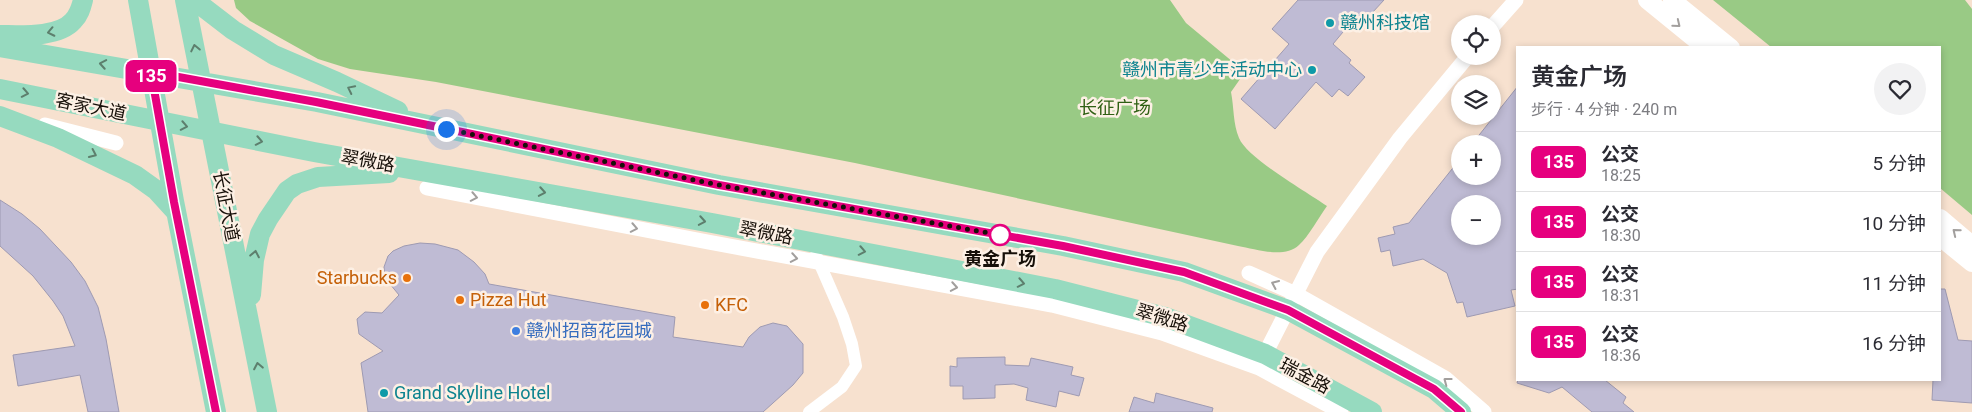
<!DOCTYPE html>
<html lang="zh">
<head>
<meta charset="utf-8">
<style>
	:root { --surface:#fff; --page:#f2f2f3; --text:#2b2b33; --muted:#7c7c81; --line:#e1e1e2 }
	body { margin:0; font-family:Roboto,"Noto Sans SC",sans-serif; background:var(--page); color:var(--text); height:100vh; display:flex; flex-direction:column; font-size:19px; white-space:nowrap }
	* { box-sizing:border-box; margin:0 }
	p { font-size:16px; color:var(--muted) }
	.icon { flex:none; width:28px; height:28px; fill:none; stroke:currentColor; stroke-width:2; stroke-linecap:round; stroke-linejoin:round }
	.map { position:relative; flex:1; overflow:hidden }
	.panel { position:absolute; left:1516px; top:46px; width:425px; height:335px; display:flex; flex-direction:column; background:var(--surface); border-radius:0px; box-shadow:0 2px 8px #0003 }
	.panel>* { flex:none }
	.badge { padding:0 10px; border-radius:8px; font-size:18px; line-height:32px }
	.tools { position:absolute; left:1451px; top:15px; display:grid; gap:10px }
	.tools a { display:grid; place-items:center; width:50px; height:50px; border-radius:50%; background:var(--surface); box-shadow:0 2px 8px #0003; font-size:25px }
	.you { position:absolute; width:25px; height:25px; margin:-12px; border:4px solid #fff; border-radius:50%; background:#1a73e8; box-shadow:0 0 0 8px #1a73e833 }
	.map>.badge { position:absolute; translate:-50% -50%; box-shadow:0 0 0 2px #fff }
	.round { display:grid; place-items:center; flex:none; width:52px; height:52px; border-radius:26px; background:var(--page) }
	.head { display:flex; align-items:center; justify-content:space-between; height:85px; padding:0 15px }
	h1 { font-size:24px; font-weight:600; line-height:38px }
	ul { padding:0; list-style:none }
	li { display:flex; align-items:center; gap:15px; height:60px; padding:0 15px; border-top:1px solid var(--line) }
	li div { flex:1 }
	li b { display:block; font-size:19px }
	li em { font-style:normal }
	li .badge { min-width:55px; font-weight:700; text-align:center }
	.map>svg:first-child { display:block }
</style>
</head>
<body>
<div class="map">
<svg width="1972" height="412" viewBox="0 0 1972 412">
	<rect width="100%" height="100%" fill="#f7e1cf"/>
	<path fill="#99ca85" d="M234,0H1170L1186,23L1245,72L1231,92C1234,107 1233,124 1239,138C1247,158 1307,192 1327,206C1319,217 1309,236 1299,245C1284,259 1256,249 1238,246L855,163L436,82L350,69L318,59L250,21L236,8Z
		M1713,0H1965L1972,9V215L1940,188V48L1771,47Z"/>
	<path fill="#bfbbd4" stroke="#9e9ab2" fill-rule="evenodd" d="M1298,0H1384L1360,26L1353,20L1333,44L1351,60L1349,63L1365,77L1348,96L1339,89L1332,97L1316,82L1275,129L1241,99L1289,44L1272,29Z
		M1518,86V289L1511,290L1515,306L1467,317L1463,302L1457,303L1447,273L1423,259L1393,266L1390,250L1381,252L1378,238L1395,234L1393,227L1409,223L1460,159V176H1492V144H1472ZM1460,204H1492V236H1460Z
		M0,200L22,214L40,229L71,262L85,281L98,307L106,339L119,412H88L80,375L18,386L13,355L75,346L63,316L53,301L33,276L0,246Z
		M420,243L435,244L458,250L474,262L485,274L489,284L675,317L673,337L743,347L749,337L760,327L773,323L787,326L803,344V373L793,385L763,412H368L361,363L383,351L359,334L357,319L365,312L382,313L399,295L385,278L384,267L388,256L393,251L404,246Z
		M1940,289H1945L1958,340L1972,341V403L1932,400L1933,380H1940Z
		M1005,357V365L1029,366L1031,358L1073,367L1071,375L1084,378L1079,396L1059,391L1056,407L1026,400L1028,388L1014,384L995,385V398L963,399V386H950V366L957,367V358Z
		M1518,380H1605L1626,397L1623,403L1634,412H1592L1562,387L1549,393L1517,383Z
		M1156,393L1213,408L1212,412H1129L1134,397L1154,403Z"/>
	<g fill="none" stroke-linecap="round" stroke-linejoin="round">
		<path stroke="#fff" stroke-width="12" d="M809,412L842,387L856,366L852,344L843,317L816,255"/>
		<path stroke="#fff" stroke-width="15" d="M1492,27L1516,0
			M45,125L116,143
			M427,188L708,242L1052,305L1162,333L1259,368L1341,412
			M1249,273L1296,294L1445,378L1484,412
			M1265,354L1317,252L1400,138L1468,56"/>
		<path stroke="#fff" stroke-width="18" d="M1647,0L1706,48
			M1672,0L1731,48
			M1940,218L1972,245
			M1940,237L1972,263"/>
		<path stroke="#96dabf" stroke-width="20" d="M138,0L174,201L216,412
			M185,0L267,412
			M194,0L233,30L274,55L337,82L398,111
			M0,35C20,35 58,38 73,21C79,15 81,8 83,0
			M0,47L317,102L719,185L1063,246L1184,272L1288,310L1434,389L1461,412
			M0,89L314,152L712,223L1055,289L1165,317L1265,354L1372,412
			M0,116L58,138L135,175L156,190L176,212
			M251,295L254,260L260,234L268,219L287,191L297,184L318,177L389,173"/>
	</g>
	<defs><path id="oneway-chevron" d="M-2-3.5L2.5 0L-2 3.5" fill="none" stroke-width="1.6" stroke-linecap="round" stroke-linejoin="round" transform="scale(1.25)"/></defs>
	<g stroke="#a29f9d">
		<use href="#oneway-chevron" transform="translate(1677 24) rotate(39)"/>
		<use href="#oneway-chevron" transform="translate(474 197) rotate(11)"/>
		<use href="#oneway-chevron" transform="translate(634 228) rotate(11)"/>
		<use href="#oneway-chevron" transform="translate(1956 232) rotate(-141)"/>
		<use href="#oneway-chevron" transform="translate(794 258) rotate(10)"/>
		<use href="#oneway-chevron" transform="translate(1275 284) rotate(-156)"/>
		<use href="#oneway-chevron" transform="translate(954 287) rotate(10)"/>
		<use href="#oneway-chevron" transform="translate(1447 381) rotate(-143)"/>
	</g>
	<g stroke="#5d7f6d">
		<use href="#oneway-chevron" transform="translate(51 32) rotate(168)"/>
		<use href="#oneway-chevron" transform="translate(195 48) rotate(-102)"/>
		<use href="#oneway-chevron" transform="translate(103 64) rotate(-170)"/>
		<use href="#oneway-chevron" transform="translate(351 89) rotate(-154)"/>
		<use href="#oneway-chevron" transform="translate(25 93) rotate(11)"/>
		<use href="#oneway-chevron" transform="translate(184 126) rotate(11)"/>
		<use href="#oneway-chevron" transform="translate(259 141) rotate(11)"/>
		<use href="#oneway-chevron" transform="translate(93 154) rotate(25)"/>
		<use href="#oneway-chevron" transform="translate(542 192) rotate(10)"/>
		<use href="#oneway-chevron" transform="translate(702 221) rotate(10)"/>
		<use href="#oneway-chevron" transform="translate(862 251) rotate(11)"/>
		<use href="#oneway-chevron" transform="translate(255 254) rotate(-79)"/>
		<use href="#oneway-chevron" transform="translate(1021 283) rotate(11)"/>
		<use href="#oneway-chevron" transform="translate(258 366) rotate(-101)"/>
	</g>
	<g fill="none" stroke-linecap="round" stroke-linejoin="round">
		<g stroke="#fff" stroke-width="11">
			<path id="line" d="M216,412L174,202L151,72L316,102L719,185L1063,246L1184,272L1288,310L1434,389L1461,412"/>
		</g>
		<use href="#line" stroke="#e6007e" stroke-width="8"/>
		<path stroke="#171009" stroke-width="5" stroke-dasharray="0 9" d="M446,129L719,185L1006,236L1000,235"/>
	</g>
	<g fill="#0f9aa8" stroke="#fdf0e5" stroke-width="2">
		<circle cx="1330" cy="23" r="5"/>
		<circle cx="1312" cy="70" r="5"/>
		<circle cx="384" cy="393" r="5"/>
	</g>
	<circle fill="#fff" stroke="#e6007e" stroke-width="2.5" cx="1000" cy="235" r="10"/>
	<g fill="#e8710a" stroke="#fdf0e5" stroke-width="2">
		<circle cx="407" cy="278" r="5"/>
		<circle cx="460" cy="300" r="5"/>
		<circle cx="705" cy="305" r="5"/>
	</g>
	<circle fill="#3f7fe0" stroke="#fdf0e5" stroke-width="2" cx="516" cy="331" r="5"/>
	<g text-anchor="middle" stroke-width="5" stroke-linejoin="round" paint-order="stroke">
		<g font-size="18" fill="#0d838f" stroke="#fdf0e5" text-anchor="start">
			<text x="1340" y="29">赣州科技馆</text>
			<text x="1302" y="76" text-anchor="end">赣州市青少年活动中心</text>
			<text x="394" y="399">Grand Skyline Hotel</text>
		</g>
		<g font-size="18" fill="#171009" stroke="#fdf0e5">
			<text transform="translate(91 107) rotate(12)" y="6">客家大道</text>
			<text transform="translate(368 161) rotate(10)" y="6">翠微路</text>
			<text transform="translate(226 206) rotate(79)" y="6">长征大道</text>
			<text transform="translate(766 233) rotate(11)" y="6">翠微路</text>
			<text transform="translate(1162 318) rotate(17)" y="6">翠微路</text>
			<text transform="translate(1305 376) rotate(28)" y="6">瑞金路</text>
		</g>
		<g font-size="18" fill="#306014" stroke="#fdf0e5">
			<text x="1115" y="114">长征广场</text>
		</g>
		<g font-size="18" font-weight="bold" fill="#171009" stroke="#fdf0e5">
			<text x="1000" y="265">黄金广场</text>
		</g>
		<g font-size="18" fill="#c56008" stroke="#fdf0e5" text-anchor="start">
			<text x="397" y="284" text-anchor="end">Starbucks</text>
			<text x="470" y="306">Pizza Hut</text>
			<text x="715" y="311">KFC</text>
		</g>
		<g font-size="18" fill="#366cbe" stroke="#fdf0e5" text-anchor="start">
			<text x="526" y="337">赣州招商花园城</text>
		</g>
	</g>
</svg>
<div class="tools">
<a><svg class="icon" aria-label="locate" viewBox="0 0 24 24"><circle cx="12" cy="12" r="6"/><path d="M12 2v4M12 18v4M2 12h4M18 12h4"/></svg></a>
<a><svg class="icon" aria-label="layers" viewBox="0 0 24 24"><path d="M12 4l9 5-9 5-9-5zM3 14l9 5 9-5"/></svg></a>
<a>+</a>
<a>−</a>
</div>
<div class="you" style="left:446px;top:129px"></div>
<b class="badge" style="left:151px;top:76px;background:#e6007e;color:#fff">135</b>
<section class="panel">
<div class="head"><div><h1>黄金广场</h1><p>步行 · 4 分钟 · 240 m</p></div><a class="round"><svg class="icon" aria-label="heart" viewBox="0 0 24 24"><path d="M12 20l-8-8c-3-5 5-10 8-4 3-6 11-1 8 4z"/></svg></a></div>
<ul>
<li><span class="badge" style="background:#e6007e;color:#fff">135</span><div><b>公交</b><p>18:25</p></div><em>5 分钟</em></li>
<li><span class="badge" style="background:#e6007e;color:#fff">135</span><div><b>公交</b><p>18:30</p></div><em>10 分钟</em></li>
<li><span class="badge" style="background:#e6007e;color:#fff">135</span><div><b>公交</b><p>18:31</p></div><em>11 分钟</em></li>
<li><span class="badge" style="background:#e6007e;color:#fff">135</span><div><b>公交</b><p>18:36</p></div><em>16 分钟</em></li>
</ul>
</section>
</div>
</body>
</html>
